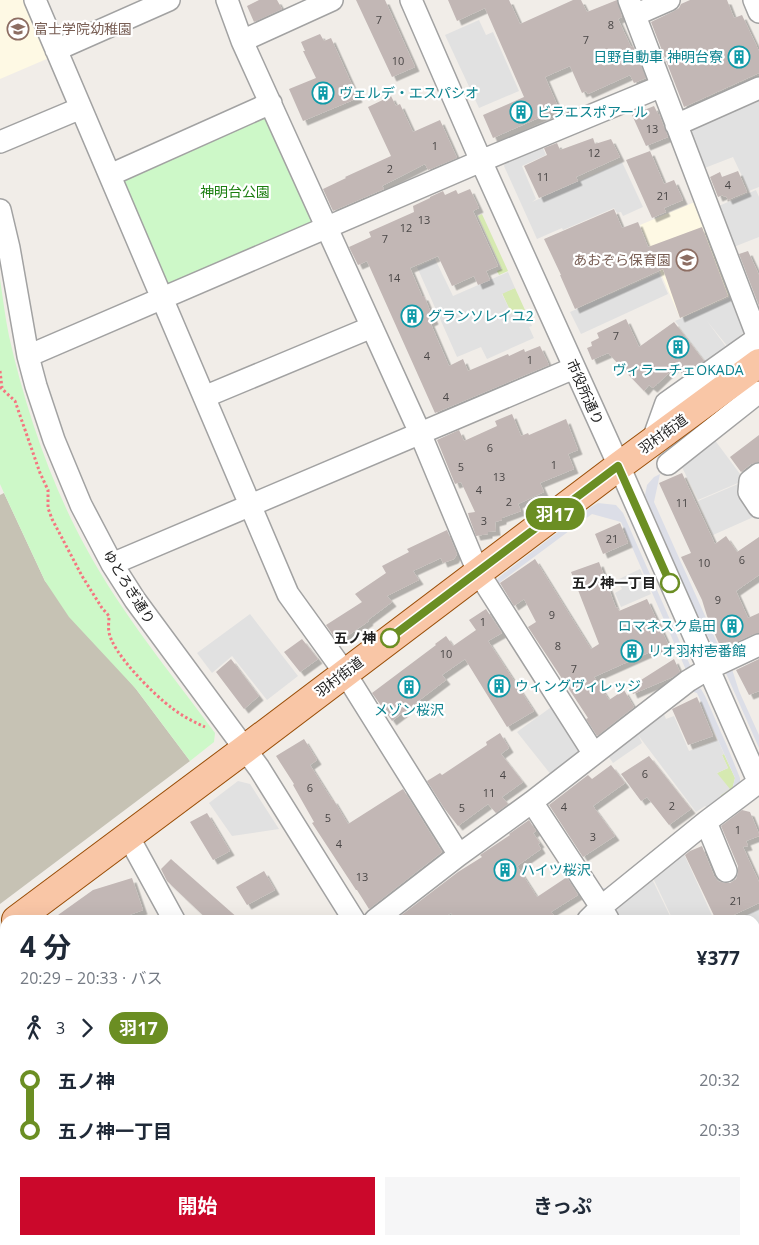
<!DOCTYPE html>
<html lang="ja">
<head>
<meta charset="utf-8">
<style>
	:root { --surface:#fff; --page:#f6f6f7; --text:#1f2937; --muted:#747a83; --accent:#cb082b }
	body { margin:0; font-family:"Open Sans","Noto Sans JP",sans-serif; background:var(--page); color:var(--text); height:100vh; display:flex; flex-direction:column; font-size:19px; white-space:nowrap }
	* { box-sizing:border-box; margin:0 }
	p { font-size:16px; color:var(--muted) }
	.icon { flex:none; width:28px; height:28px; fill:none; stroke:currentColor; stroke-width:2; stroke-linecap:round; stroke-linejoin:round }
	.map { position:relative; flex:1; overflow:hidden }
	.details { position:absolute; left:0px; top:915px; width:760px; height:330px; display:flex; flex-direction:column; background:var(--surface); border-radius:15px 15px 0 0; box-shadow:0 5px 20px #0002 }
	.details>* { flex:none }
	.badge { padding:0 10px; border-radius:16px; font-size:18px; line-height:32px }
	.map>.badge { position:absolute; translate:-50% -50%; box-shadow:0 0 0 2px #fff }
	.legs { display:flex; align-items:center; gap:8px; height:55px; padding:0 20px; font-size:16px }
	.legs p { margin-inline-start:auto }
	.headline { display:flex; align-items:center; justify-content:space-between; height:85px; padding:0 20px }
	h1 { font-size:28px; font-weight:700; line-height:38px }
	.button { display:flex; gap:10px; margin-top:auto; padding:10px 20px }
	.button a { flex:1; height:58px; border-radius:0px; background:var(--accent); color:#fff; font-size:20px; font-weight:700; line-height:58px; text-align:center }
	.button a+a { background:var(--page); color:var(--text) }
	ul { padding:0 20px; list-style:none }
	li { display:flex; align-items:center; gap:18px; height:50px; font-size:19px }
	li i { display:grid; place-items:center; width:8px; height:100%; margin:0 6px; background:currentColor }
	li i::after { content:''; width:12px; height:12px; margin:-6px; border:4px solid; border-radius:50%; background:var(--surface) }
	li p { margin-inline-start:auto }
	li:first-child i { background:linear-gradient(#0000 50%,currentColor 0) }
	li:last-child i { background:linear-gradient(currentColor 50%,#0000 0) }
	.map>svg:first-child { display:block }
</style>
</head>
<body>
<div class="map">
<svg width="759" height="1245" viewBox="0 0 759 1245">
	<defs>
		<filter id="shadow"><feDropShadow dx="4.5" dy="4.5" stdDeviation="0" flood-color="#0004"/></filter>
	</defs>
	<rect width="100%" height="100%" fill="#f1ede8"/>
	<path fill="#fef9e4" d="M0,0H25L49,58L0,79Z
		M697,201L733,294L680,318L640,225Z"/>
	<path fill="#c6c2b4" d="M4,493L45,581L136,689L190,761L0,904V495Z"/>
	<path fill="#d6e9b1" d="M482,214L508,271L499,275L497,271L502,269L478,216Z
		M515,288L525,310L512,315L502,293Z
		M724,754L735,778L732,790L721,798L717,773L728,768L722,755Z"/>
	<path fill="#cdf8c8" d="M262,113L272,115L316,217L312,225L170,287L164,284L120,184L124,174Z
		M0,279C3,298 5,317 9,336C25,407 50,482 85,546C121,613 170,672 215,733L214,742L190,761L136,689L69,617L45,581L4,493L0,484Z
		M255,1240H341L344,1245H246Z"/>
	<path fill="#e1e1e1" d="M479,20L486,35L493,32L519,91L479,108L445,35Z
		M759,96V187L749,191L733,157L702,169L689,130Z
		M541,144L546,155L522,166L536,199L532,202L622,162L643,207L623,216L621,212L617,213L614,208L563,230L562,228L537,239L504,166L507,159Z
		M756,190L759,197V237L731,248L714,208Z
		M435,259L453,296L508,272L515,288L502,294L512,314L525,310L532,326L529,327L534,338L487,359L481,347L457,357L417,267Z
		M659,273L668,294L581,334L570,312Z
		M733,296L746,330L728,347L707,321L727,348L707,363L675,321Z
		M711,435L743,478L738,483L698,500L678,459Z
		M738,484L758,515L713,535L698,501Z
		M640,569L651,594L621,607L615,593L622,589L617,580Z
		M250,614L298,676L267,700L232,656L212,673L197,653Z
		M554,705L581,748V755L552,776L517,732Z
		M663,712L666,719L674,716L689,751L718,740L724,754L722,755L728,768L717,773L730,789L720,796L721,798L708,808L705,806L696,812L638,735L642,743L613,763L607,754L637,734Z
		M238,781L250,784L279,829L232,836L209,803Z
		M684,854L714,920H673L653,878Z
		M652,879L672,920H618L614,912L616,907Z
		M759,909V1002L755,994V920H734Z
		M655,1240H686L688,1245H649Z"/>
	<path fill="#dcdee7" d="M660,474L654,502L719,647L724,652H718L714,649L691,601L645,495L647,485L654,477Z
		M598,503L616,505L623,513L690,665V668L686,670L621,522L592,514L499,583L498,589L496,584L498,578L591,507Z
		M731,666L739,691L759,735V748L725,671Z
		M697,687L701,689L705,696L727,746L740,778V785L610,889L602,892L599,888H606L732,790L735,778L697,693L690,691Z"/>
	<path fill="#c2b7b5" filter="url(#shadow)" d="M259,0H277L282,9L254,22L247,6Z
		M356,0H385L415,67L392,77Z
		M448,0H509L520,24L573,0H581L587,12L617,0L622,17L618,19L631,47L633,46L646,78L634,83L630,75L588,94L586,91L582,93L570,66L545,77L559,109L493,138L483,115L524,97L485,8L457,21Z
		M690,0H727L734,18L742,15L759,51V73L684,107L651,22L674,11L679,8L681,4Z
		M320,34L324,41L331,38L358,98L303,121L289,89L316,78L303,51H305L301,42Z
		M391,96L396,106L400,104L413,132L440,120L457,158L428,170L425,164L382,186L384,189L333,211L323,189L346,178L345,177L391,156L368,107Z
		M654,106L658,114H659L668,137L646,146L632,115Z
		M593,138L595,144L611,139L620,157L576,177L578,181L539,198L524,166L547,155L544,148L557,143L560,150Z
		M650,151L664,184L674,180L683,200L664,208L666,212L652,218L626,160Z
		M738,171L747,192L728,200L726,196L723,197V195L718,197L710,177L720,172L722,177Z
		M470,189L479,208L473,211L498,266L486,271L490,280L478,285L474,276L452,286L438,256L410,268L422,296H424L434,320L430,322L449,366L463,359L468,371L508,354L509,356L524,349L525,352L540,346L549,365L435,413L367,261L358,265L349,247L371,237L369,232L414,212L413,206L430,198V197L443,191L445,195L456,190L458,194Z
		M614,209L622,228L638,222L648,247L702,227L728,296L680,318L663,269L575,309L560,275H561L544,239Z
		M748,251L759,275V306L739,254Z
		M626,319L639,347L674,322L704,361L683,375L676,366L653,388L649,385L644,391L608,353L592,360L587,348L592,346L591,342L599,338L597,333Z
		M512,414L521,436L528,433L529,435L566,419L578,450L568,454L574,469L540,483L544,492L518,504L521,511L502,518V520L495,522L496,531L488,532V534L476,536L469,517L468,513L475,512L461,482L455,484L437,440L459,430L464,441L497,426L495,421Z
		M759,435V462L751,464L741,472L730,457Z
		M682,473L715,544L726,536L737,552L759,537V575L736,591L748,618L759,613V633L754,634L725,647L723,644L720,646L707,616L702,600L681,557L691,553L659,483Z
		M620,523L628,543L603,554L595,534Z
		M447,530L457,554L454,559L443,563L441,558L413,571L419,580L387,596L392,602L368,620L369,621L340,641H337L326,625L362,602L355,594L386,573L382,566L409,552L407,549Z
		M535,559L591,649L599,644L571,572L599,562L616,608L617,607L619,611L647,599L668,644L594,677L609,700L624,690L634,707L597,736L586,719L588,718L528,627L536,622L524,599L514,606L500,583Z
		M486,609L502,633L488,641L534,711L507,727L465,659L442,675L446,680L392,721L372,693L436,645L435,644L446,636L453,646L476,630L469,620Z
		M302,639L318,659L300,672L284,652Z
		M231,659L259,696L244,709L216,672Z
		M674,659L680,672L673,677L633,694L630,687Z
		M759,659V691L749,695L736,670Z
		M697,697L713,736L688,745L672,709Z
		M500,733L509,748L501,754L523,782L502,797L508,804L496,813L488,804L458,826L444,808L427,781L440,773L442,775L487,745L486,742Z
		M304,739L317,760L310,765L332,800L333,799L348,824L403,789L442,852L369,909L357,890H356L312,823L314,822L293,785L294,784L276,756Z
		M649,756L691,809L669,825L647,797L641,801L621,774Z
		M611,765L625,783L593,806L615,836L583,857L549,805L588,775L592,779Z
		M742,810L750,812L759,834V836L746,841L748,846L743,847L759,882V903L723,920H716L685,855L690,851L702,846L714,876L718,881L725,883H730L736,879L738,873V866L721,826Z
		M207,813L230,851L213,860L190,822Z
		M529,820L536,831L533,833L540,843L538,844L541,849L517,866L537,897L567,877L578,895L551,912L559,920H456L451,913L440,920H395L458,872L482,857L480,855L510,835L509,834Z
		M171,859L181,868L240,920H208L167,881L161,869Z
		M264,871L275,890L247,905L236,887Z
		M132,878L143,910L116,920H51L93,890Z"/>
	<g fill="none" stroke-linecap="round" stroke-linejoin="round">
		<g stroke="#a2a2a2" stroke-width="24">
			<path id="minor" d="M35,0L288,594L345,673L459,855
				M227,0L242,41L420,433L478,572L594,754
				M411,0L481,161L619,466L759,783
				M629,0L758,338
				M754,0L759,12
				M635,15L669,0
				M242,41L332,0
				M56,50L169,0
				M676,125L759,88
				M0,142L81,108
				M110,175L271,103
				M0,210L9,248L28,356L36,386L54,440L81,505L112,564L135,600L259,768L354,920
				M28,356L481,161L662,86
				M204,397L372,327
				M652,442L666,403L759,337
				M668,464L759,392
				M759,474L750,481L749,492L759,507
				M112,564L574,368
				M532,802L601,907L608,919
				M706,822L726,871
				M128,836L174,920
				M375,920L459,855L532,802L688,681L708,669L759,645
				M588,920L601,907L706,822L759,782
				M755,1128L759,1125
				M0,1157L5,1153
				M755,1194L759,1203
				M343,1240L346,1245
				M558,1240L562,1245
				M201,1245L210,1240
				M620,1245L625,1240"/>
		</g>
		<g stroke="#994d06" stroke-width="30">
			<path id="major" d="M16,920L245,749L619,466L759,363"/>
		</g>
		<path stroke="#f57580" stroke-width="3" stroke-dasharray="2.5 2.5" stroke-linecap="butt" d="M0,371L2,388
			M0,387L15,401L40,473L48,490V508L52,519L82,576L102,608L109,616C109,621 108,627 109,632C112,653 154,695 172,708C182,716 194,722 205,727"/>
		<use href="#minor" stroke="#fff" stroke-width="21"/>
		<use href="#major" stroke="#f9c6a6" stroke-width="28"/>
	</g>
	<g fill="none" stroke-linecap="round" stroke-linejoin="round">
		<g stroke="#fff" stroke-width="11">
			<path id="line-1" d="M390,638L618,466L670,583"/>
		</g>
		<use href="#line-1" stroke="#6b8e23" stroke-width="8"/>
	</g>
	<defs>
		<g id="school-ring" transform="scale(1.125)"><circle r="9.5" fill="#fff" stroke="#8d6e63" stroke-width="1.5"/><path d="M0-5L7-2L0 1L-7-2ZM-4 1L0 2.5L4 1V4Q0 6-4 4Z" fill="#8d6e63"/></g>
		<g id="building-ring" transform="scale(1.125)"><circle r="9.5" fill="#fff" stroke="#0f9aa8" stroke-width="1.5"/><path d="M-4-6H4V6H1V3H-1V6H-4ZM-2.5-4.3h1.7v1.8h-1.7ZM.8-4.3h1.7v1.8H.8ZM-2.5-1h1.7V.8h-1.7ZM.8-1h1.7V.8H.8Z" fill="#0f9aa8"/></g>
	</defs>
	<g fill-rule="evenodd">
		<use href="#school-ring" x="18" y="29"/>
		<use href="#building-ring" x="739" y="57"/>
		<use href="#building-ring" x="323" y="93"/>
		<use href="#building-ring" x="521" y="112"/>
		<use href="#school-ring" x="687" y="260"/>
		<use href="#building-ring" x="412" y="316"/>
		<use href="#building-ring" x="678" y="347"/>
		<use href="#building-ring" x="732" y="626"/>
		<use href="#building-ring" x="632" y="651"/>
		<use href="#building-ring" x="499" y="686"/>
		<use href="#building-ring" x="409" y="687"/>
		<use href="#building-ring" x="505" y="870"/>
	</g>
	<g fill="#fff" stroke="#6b8e23" stroke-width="2.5">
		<circle cx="670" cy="583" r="9"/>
		<circle cx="390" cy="638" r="9"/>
	</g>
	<g text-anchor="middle" stroke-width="4.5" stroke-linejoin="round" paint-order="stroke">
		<g font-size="11" fill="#494646">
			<text x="379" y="24">7</text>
			<text x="611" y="29">8</text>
			<text x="586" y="44">7</text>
			<text x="398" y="65">10</text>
			<text x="652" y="133">13</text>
			<text x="435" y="150">1</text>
			<text x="594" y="157">12</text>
			<text x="390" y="173">2</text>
			<text x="543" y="181">11</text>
			<text x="728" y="189">4</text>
			<text x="663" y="200">21</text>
			<text x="424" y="224">13</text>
			<text x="406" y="232">12</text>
			<text x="385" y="243">7</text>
			<text x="394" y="282">14</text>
			<text x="616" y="340">7</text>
			<text x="427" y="360">4</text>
			<text x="530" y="364">1</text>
			<text x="446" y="401">4</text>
			<text x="490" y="452">6</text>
			<text x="554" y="469">1</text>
			<text x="461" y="471">5</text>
			<text x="499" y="481">13</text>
			<text x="479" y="494">4</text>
			<text x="509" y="506">2</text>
			<text x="682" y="507">11</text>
			<text x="484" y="525">3</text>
			<text x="612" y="543">21</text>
			<text x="742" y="564">6</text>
			<text x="704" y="567">10</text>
			<text x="718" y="604">9</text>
			<text x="552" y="619">9</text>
			<text x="483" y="626">1</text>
			<text x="558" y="650">8</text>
			<text x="446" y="658">10</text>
			<text x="574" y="673">7</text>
			<text x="645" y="778">6</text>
			<text x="503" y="779">4</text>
			<text x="310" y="792">6</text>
			<text x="489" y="797">11</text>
			<text x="672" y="810">2</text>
			<text x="564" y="811">4</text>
			<text x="462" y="812">5</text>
			<text x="328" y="822">5</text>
			<text x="738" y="834">1</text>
			<text x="593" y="841">3</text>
			<text x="339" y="848">4</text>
			<text x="362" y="881">13</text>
			<text x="736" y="905">21</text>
		</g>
		<g font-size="14" fill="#785e54" stroke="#fff" text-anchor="start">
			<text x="34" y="34">富士学院幼稚園</text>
			<text x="671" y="265" text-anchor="end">あおぞら保育園</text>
		</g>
		<g font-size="14" fill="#0d838f" stroke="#fff" text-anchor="start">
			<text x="723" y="62" text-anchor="end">日野自動車 神明台寮</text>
			<text x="339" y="98">ヴェルデ・エスパシオ</text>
			<text x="537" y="117">ビラエスポアール</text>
			<text x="428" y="321">グランソレイユ2</text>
			<text x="678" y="375" text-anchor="middle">ヴィラーチェOKADA</text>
			<text x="716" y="631" text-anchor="end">ロマネスク島田</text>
			<text x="648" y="656">リオ羽村壱番館</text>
			<text x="515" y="691">ウィングヴィレッジ</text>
			<text x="409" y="715" text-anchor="middle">メゾン桜沢</text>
			<text x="521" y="875">ハイツ桜沢</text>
		</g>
		<g font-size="14" fill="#1b7e10" stroke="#fff">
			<text x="235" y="197">神明台公園</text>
		</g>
		<g font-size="14" fill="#212121" stroke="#fff">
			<text transform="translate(585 392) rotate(66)" y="5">市役所通り</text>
			<text transform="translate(663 434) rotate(-36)" y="5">羽村街道</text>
			<text transform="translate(129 587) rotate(58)" y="5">ゆとろぎ通り</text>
			<text transform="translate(339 677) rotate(-37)" y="5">羽村街道</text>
		</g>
		<g font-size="14" font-weight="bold" fill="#212121" stroke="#fff" text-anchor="end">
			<text x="656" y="588">五ノ神一丁目</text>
			<text x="376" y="643">五ノ神</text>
		</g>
	</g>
</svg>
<b class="badge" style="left:555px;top:514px;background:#6b8e23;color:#fff">羽17</b>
<section class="details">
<div class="headline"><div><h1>4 分</h1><p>20:29 – 20:33 · バス</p></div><b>¥377</b></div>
<div class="legs"><svg class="icon" aria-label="walk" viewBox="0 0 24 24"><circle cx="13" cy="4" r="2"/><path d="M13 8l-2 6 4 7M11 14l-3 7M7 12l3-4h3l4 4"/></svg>3<svg class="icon" aria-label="forward" viewBox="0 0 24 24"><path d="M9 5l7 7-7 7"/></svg><b class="badge" style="background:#6b8e23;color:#fff">羽17</b></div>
<ul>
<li><i style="color:#6b8e23"></i><b>五ノ神</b><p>20:32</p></li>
<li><i style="color:#6b8e23"></i><b>五ノ神一丁目</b><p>20:33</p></li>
</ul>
<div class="button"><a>開始</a><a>きっぷ</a></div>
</section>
</div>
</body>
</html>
